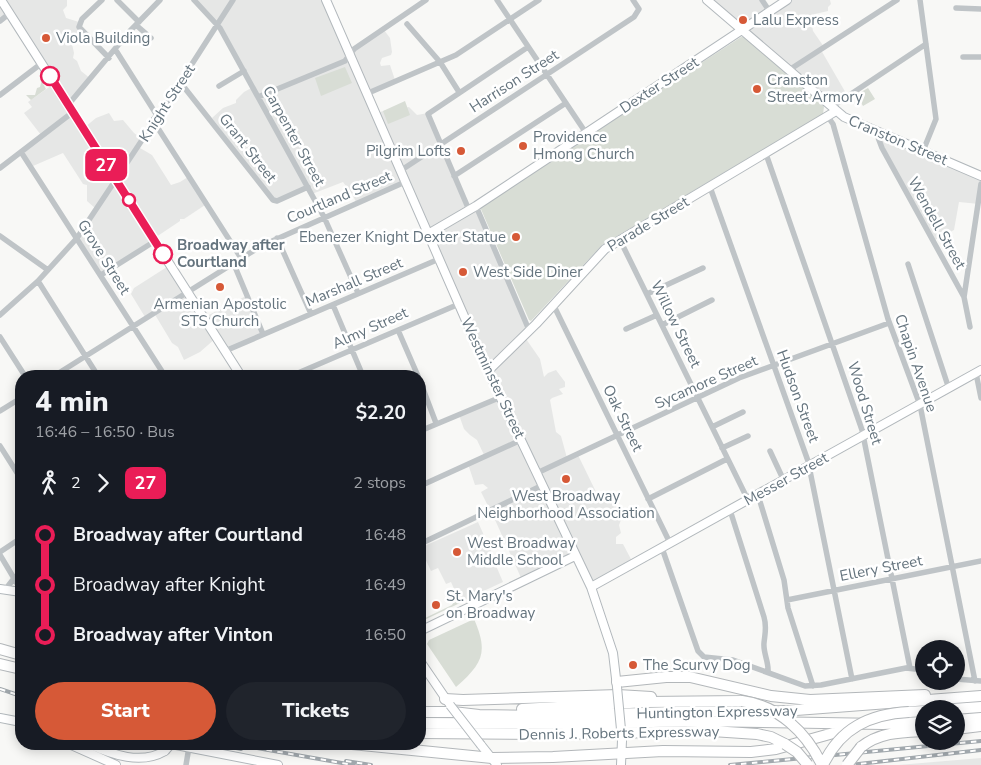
<!DOCTYPE html>
<html lang="en">
<head>
<meta charset="utf-8">
<style>
	:root { --surface:#171b24; --page:#20242c; --text:#f1f3f6; --muted:#9ea1a6; --accent:#d65937 }
	body { margin:0; font-family:"Nunito Sans",sans-serif; background:var(--page); color:var(--text); height:100vh; display:flex; flex-direction:column; font-size:19px; white-space:nowrap }
	* { box-sizing:border-box; margin:0 }
	p { font-size:16px; color:var(--muted) }
	.icon { flex:none; width:28px; height:28px; fill:none; stroke:currentColor; stroke-width:2; stroke-linecap:round; stroke-linejoin:round }
	.map { position:relative; flex:1; overflow:hidden }
	.side { position:absolute; left:15px; top:370px; width:411px; height:380px; display:flex; flex-direction:column; background:var(--surface); border-radius:20px; box-shadow:0 2px 12px #0003 }
	.side>* { flex:none }
	.badge { padding:0 10px; border-radius:8px; font-size:18px; line-height:32px }
	.buttons { position:absolute; left:915px; top:640px; display:grid; gap:10px }
	.buttons a { display:grid; place-items:center; width:50px; height:50px; border-radius:50%; background:var(--surface); box-shadow:0 2px 12px #0003; font-size:25px }
	.map>.badge { position:absolute; translate:-50% -50%; box-shadow:0 0 0 2px #fff }
	.legs { display:flex; align-items:center; gap:8px; height:55px; padding:0 20px; font-size:16px }
	.legs p { margin-inline-start:auto }
	.overview { display:flex; align-items:center; justify-content:space-between; height:85px; padding:0 20px }
	h1 { font-size:28px; font-weight:800; line-height:38px }
	.button { display:flex; gap:10px; margin-top:auto; padding:10px 20px }
	.button a { flex:1; height:58px; border-radius:30px; background:var(--accent); color:#fff; font-size:20px; font-weight:800; line-height:58px; text-align:center }
	.button a+a { background:var(--page); color:var(--text) }
	ul { padding:0 20px; list-style:none }
	li { display:flex; align-items:center; gap:18px; height:50px; font-size:19px }
	li i { display:grid; place-items:center; width:8px; height:100%; margin:0 6px; background:currentColor }
	li i::after { content:''; width:12px; height:12px; margin:-6px; border:4px solid; border-radius:50%; background:var(--surface) }
	li p { margin-inline-start:auto }
	li:first-child i { background:linear-gradient(#0000 50%,currentColor 0) }
	li:last-child i { background:linear-gradient(currentColor 50%,#0000 0) }
	.map>svg:first-child { display:block }
</style>
</head>
<body>
<div class="map">
<svg width="981" height="765" viewBox="0 0 981 765">
	<rect width="100%" height="100%" fill="#f8f8f6"/>
	<path fill="#e6e7e6" d="M0,0H67V6L63,10L66,18L79,22L83,34L72,44L74,53L73,58L77,61L81,71L91,79L71,106L85,127L96,118L109,113L114,121L123,120L134,133L143,140L140,148L152,155L171,185L180,182L188,177L205,205L184,219H180V221L101,274L78,238L96,209L87,201V185L83,184L63,153L33,166L22,151L41,135L24,113L32,107L28,102L55,83L13,15L0,21Z
		M197,0H328L350,51L384,30L390,38L392,52L391,55L382,58L380,63L381,66L390,65L395,80L369,92L377,113L399,106L404,108L409,107L417,115L428,113L470,207L475,206L530,328L524,336L540,359L544,377L548,373L556,370L565,382V387L559,389L563,394L552,398L550,400L556,432L561,436L567,458L578,455L597,494L591,497V499L595,500L607,496H611L616,502L621,520L619,525L621,533L616,537V544H623L633,563L592,586L577,556L522,580L496,522L481,492L488,488L483,484L475,485L468,464L484,455L477,440L470,435L464,429L459,415L500,397L404,182L356,202L352,194L343,182L312,194L308,187L276,201L212,118L223,108L236,103V100L244,92L253,87L236,53Z
		M710,0H764L771,9L787,0H830L831,4L828,7V11L815,14L812,16L811,20L813,31L824,47L821,50L847,95L834,106Z
		M878,131L981,173V193L979,204L959,202L954,230L933,241L882,149Z
		M170,265L205,317L246,296L263,333L227,350L216,338L200,352L184,360L178,347L172,343L154,313L145,317L131,294L134,288Z
		M478,522L495,560L494,561L503,582L460,602L451,582L446,584L438,568L431,571L420,548Z
		M981,758V765H898Z"/>
	<path fill="#d8ddd5" d="M741,37H744L823,104L824,107L823,114L602,245L531,321L529,320L480,207Z
		M345,67L352,83L321,96L315,78Z
		M41,80L46,89L31,100L26,95H35L37,88L40,87L41,83Z
		M868,88L875,99L863,106L856,95Z
		M405,101L410,115L388,124L383,111Z
		M456,595L460,603L420,622L423,619L452,605L453,603L450,599Z
		M474,619C489,653 482,664 456,687L427,644L429,640Z"/>
	<g fill="none" stroke-linecap="round" stroke-linejoin="round">
		<g stroke="#b2b8bc" stroke-width="10">
			<path id="secondary" d="M1,0L241,376
				M326,0L488,371L591,587L613,653L617,687
				M707,0L844,117L981,176
				M154,122L158,117
				M428,234L476,206L787,0
				M488,371L536,324L605,249L836,111
				M591,587L981,370
				M0,589L21,592
				M420,631L575,556
				M420,661L448,702
				M0,718L21,722
				M69,744L116,765
				M89,744C113,755 141,765 165,751
				M171,744L278,765
				M481,745L497,765
				M621,765L622,740"/>
		</g>
		<g stroke="#b3b7ba" stroke-width="12">
			<path id="highway" d="M0,649L21,655
				M0,664L21,669
				M617,682L666,677H690L771,696L810,700L925,695
				M445,699L463,700L618,695L651,697
				M522,709L647,702L742,701
				M953,709L981,707
				M420,712H453L479,715L546,716L677,712L783,711L981,696
				M909,712L924,711
				M956,720L981,718
				M420,723L567,724L695,721L883,724L924,722
				M956,729L981,726
				M420,733L555,734L712,731L757,734L771,737L785,744
				M352,744L492,758L553,757L663,751L751,752L776,749L855,727
				M861,747C880,732 901,732 924,731"/>
		</g>
		<path stroke="#bfc4c7" stroke-width="5.5" d="M102,0L82,19L79,27L109,58
			M117,0L139,22
			M194,0L220,28L324,217L358,293
			M497,0L586,133
			M762,0L770,12
			M920,0L936,119L923,151
			M956,8L981,9
			M0,21L10,13
			M407,24L440,62L459,92
			M136,25L151,38
			M115,49L158,117L233,0
			M963,57H981
			M789,70L897,0
			M180,82L273,200L277,201L308,187
			M219,86L244,71
			M366,94L456,55L539,0
			M0,95L42,63
			M258,97L345,61L354,49L426,0
			M68,105L129,32L160,0
			M832,108L836,104L926,44
			M828,117L833,124L888,319L920,405L975,681
			M876,132L882,148L964,297L970,327
			M21,152L165,376
			M766,154L862,430L910,668
			M0,168L73,112
			M400,171L634,17L639,9L633,0
			M454,176L566,103
			M710,187L808,461L852,679
			M476,206L529,330
			M469,210L428,114L528,47
			M0,236L48,270
			M277,238L311,314
			M620,240L748,500
			M233,262L263,334
			M908,264L949,389
			M101,275L155,241
			M38,281L98,376
			M647,294L703,268
			M964,297L981,184
			M553,304L670,543
			M333,305L363,376
			M0,315L38,281L77,238L154,122L241,258
			M662,325L712,300
			M626,329L657,315
			M398,330L418,376
			M0,337L25,376
			M225,351L439,259
			M976,373L981,398
			M54,376L261,246L405,182
			M291,376L459,304
			M420,381L436,423
			M0,411L21,398
			M712,427L743,412
			M420,431L501,397
			M0,446L21,479
			M722,448L748,436
			M770,451L784,481
			M537,473L739,378L889,323
			M420,486L521,440
			M758,495L784,580L788,608L813,686
			M648,499L727,459
			M730,510L764,617C767,627 765,633 764,643C763,653 769,662 768,672
			M420,544L543,485
			M662,548L698,651L704,657L733,660L805,686L821,685L906,668L924,670
			M0,552L21,538
			M0,555L21,590
			M5,590L15,577
			M787,600L981,561
			M956,679L981,681
			M186,765L189,747"/>
		<use href="#secondary" stroke="#fff" stroke-width="8"/>
		<use href="#highway" stroke="#fff" stroke-width="10"/>
		<g stroke="#a1a8ad" stroke-width="4">
			<path id="rail" d="M0,689L21,696
				M217,744L241,749
				M234,744L353,765
				M346,761L371,765
				M730,765L981,741
				M850,765L981,750"/>
		</g>
		<use href="#rail" stroke="#fff" stroke-width="2" stroke-dasharray="5.5" stroke-linecap="butt"/>
		<g stroke="#b2b8bc" stroke-width="10" stroke-linecap="butt">
			<path id="secondary-bridge" d="M617,687L622,740
				M450,705L481,745
				M165,751L171,744"/>
		</g>
		<g stroke="#b3b7ba" stroke-width="12" stroke-linecap="butt">
			<path id="highway-bridge" d="M742,701C779,706 806,732 822,765
				M785,744L797,752L808,765
				M823,765C840,728 870,714 909,712
				M847,765L861,747"/>
		</g>
		<use href="#secondary-bridge" stroke="#fff" stroke-width="8"/>
		<use href="#highway-bridge" stroke="#fff" stroke-width="10"/>
	</g>
	<g fill="none" stroke-linecap="round" stroke-linejoin="round">
		<g stroke="#fff" stroke-width="11">
			<path id="line-1" d="M50,76L163,254"/>
		</g>
		<use href="#line-1" stroke="#ea1d57" stroke-width="8"/>
	</g>
	<g fill="#d65937" stroke="#fff" stroke-width="2">
		<circle cx="743" cy="20" r="5"/>
		<circle cx="46" cy="38" r="5"/>
		<circle cx="757" cy="89" r="5"/>
		<circle cx="523" cy="146" r="5"/>
		<circle cx="461" cy="151" r="5"/>
		<circle cx="516" cy="237" r="5"/>
		<circle cx="463" cy="272" r="5"/>
		<circle cx="220" cy="287" r="5"/>
		<circle cx="566" cy="479" r="5"/>
		<circle cx="457" cy="552" r="5"/>
		<circle cx="436" cy="605" r="5"/>
		<circle cx="633" cy="665" r="5"/>
	</g>
	<g fill="#fff" stroke="#ea1d57" stroke-width="2.5">
		<circle cx="50" cy="76" r="9"/>
		<circle cx="129" cy="200" r="6"/>
		<circle cx="163" cy="254" r="9"/>
	</g>
	<g text-anchor="middle" stroke-width="5" stroke-linejoin="round" paint-order="stroke">
		<g font-size="15" fill="#65747e" stroke="#fff" text-anchor="start">
			<text x="753" y="25">Lalu Express</text>
			<text x="56" y="43">Viola Building</text>
			<text x="767" y="85">Cranston<tspan x="767" dy="17">Street Armory</tspan></text>
			<text x="533" y="142">Providence<tspan x="533" dy="17">Hmong Church</tspan></text>
			<text x="451" y="156" text-anchor="end">Pilgrim Lofts</text>
			<text x="506" y="242" text-anchor="end">Ebenezer Knight Dexter Statue</text>
			<text x="473" y="277">West Side Diner</text>
			<text x="220" y="309" text-anchor="middle">Armenian Apostolic<tspan x="220" dy="17">STS Church</tspan></text>
			<text x="566" y="501" text-anchor="middle">West Broadway<tspan x="566" dy="17">Neighborhood Association</tspan></text>
			<text x="467" y="548">West Broadway<tspan x="467" dy="17">Middle School</tspan></text>
			<text x="446" y="601">St. Mary's<tspan x="446" dy="17">on Broadway</tspan></text>
			<text x="643" y="670">The Scurvy Dog</text>
		</g>
		<g font-size="15" fill="#65747e" stroke="#fff">
			<text transform="translate(514 81) rotate(-33)" y="5">Harrison Street</text>
			<text transform="translate(659 85) rotate(-33)" y="5">Dexter Street</text>
			<text transform="translate(167 103) rotate(-57)" y="5">Knight Street</text>
			<text transform="translate(294 136) rotate(61)" y="5">Carpenter Street</text>
			<text transform="translate(898 140) rotate(23)" y="5">Cranston Street</text>
			<text transform="translate(248 148) rotate(52)" y="5">Grant Street</text>
			<text transform="translate(339 197) rotate(-23)" y="5">Courtland Street</text>
			<text transform="translate(937 223) rotate(61)" y="5">Wendell Street</text>
			<text transform="translate(648 224) rotate(-31)" y="5">Parade Street</text>
			<text transform="translate(104 257) rotate(58)" y="5">Grove Street</text>
			<text transform="translate(354 282) rotate(-23)" y="5">Marshall Street</text>
			<text transform="translate(676 324) rotate(64)" y="5">Willow Street</text>
			<text transform="translate(370 328) rotate(-24)" y="5">Almy Street</text>
			<text transform="translate(916 363) rotate(71)" y="5">Chapin Avenue</text>
			<text transform="translate(493 378) rotate(65)" y="5">Westminster Street</text>
			<text transform="translate(706 382) rotate(-24)" y="5">Sycamore Street</text>
			<text transform="translate(798 396) rotate(70)" y="5">Hudson Street</text>
			<text transform="translate(865 403) rotate(73)" y="5">Wood Street</text>
			<text transform="translate(623 418) rotate(64)" y="5">Oak Street</text>
			<text transform="translate(786 479) rotate(-29)" y="5">Messer Street</text>
			<text transform="translate(881 568) rotate(-11)" y="5">Ellery Street</text>
			<text transform="translate(717 712) rotate(-1)" y="5">Huntington Expressway</text>
			<text transform="translate(619 733) rotate(-1)" y="5">Dennis J. Roberts Expressway</text>
		</g>
		<g font-size="15" font-weight="bold" fill="#65747e" stroke="#fff" text-anchor="start">
			<text x="177" y="250">Broadway after<tspan x="177" dy="17">Courtland</tspan></text>
		</g>
	</g>
</svg>
<div class="buttons">
<a><svg class="icon" aria-label="locate" viewBox="0 0 24 24"><circle cx="12" cy="12" r="6"/><path d="M12 2v4M12 18v4M2 12h4M18 12h4"/></svg></a>
<a><svg class="icon" aria-label="layers" viewBox="0 0 24 24"><path d="M12 4l9 5-9 5-9-5zM3 14l9 5 9-5"/></svg></a>
</div>
<b class="badge" style="left:106px;top:165px;background:#ea1d57;color:#fff">27</b>
<section class="side">
<div class="overview"><div><h1>4 min</h1><p>16:46 – 16:50 · Bus</p></div><b>$2.20</b></div>
<div class="legs"><svg class="icon" aria-label="walk" viewBox="0 0 24 24"><circle cx="13" cy="4" r="2"/><path d="M13 8l-2 6 4 7M11 14l-3 7M7 12l3-4h3l4 4"/></svg>2<svg class="icon" aria-label="forward" viewBox="0 0 24 24"><path d="M9 5l7 7-7 7"/></svg><b class="badge" style="background:#ea1d57;color:#fff">27</b><p>2 stops</p></div>
<ul>
<li><i style="color:#ea1d57"></i><b>Broadway after Courtland</b><p>16:48</p></li>
<li><i style="color:#ea1d57"></i><span>Broadway after Knight</span><p>16:49</p></li>
<li><i style="color:#ea1d57"></i><b>Broadway after Vinton</b><p>16:50</p></li>
</ul>
<div class="button"><a>Start</a><a>Tickets</a></div>
</section>
</div>
</body>
</html>
